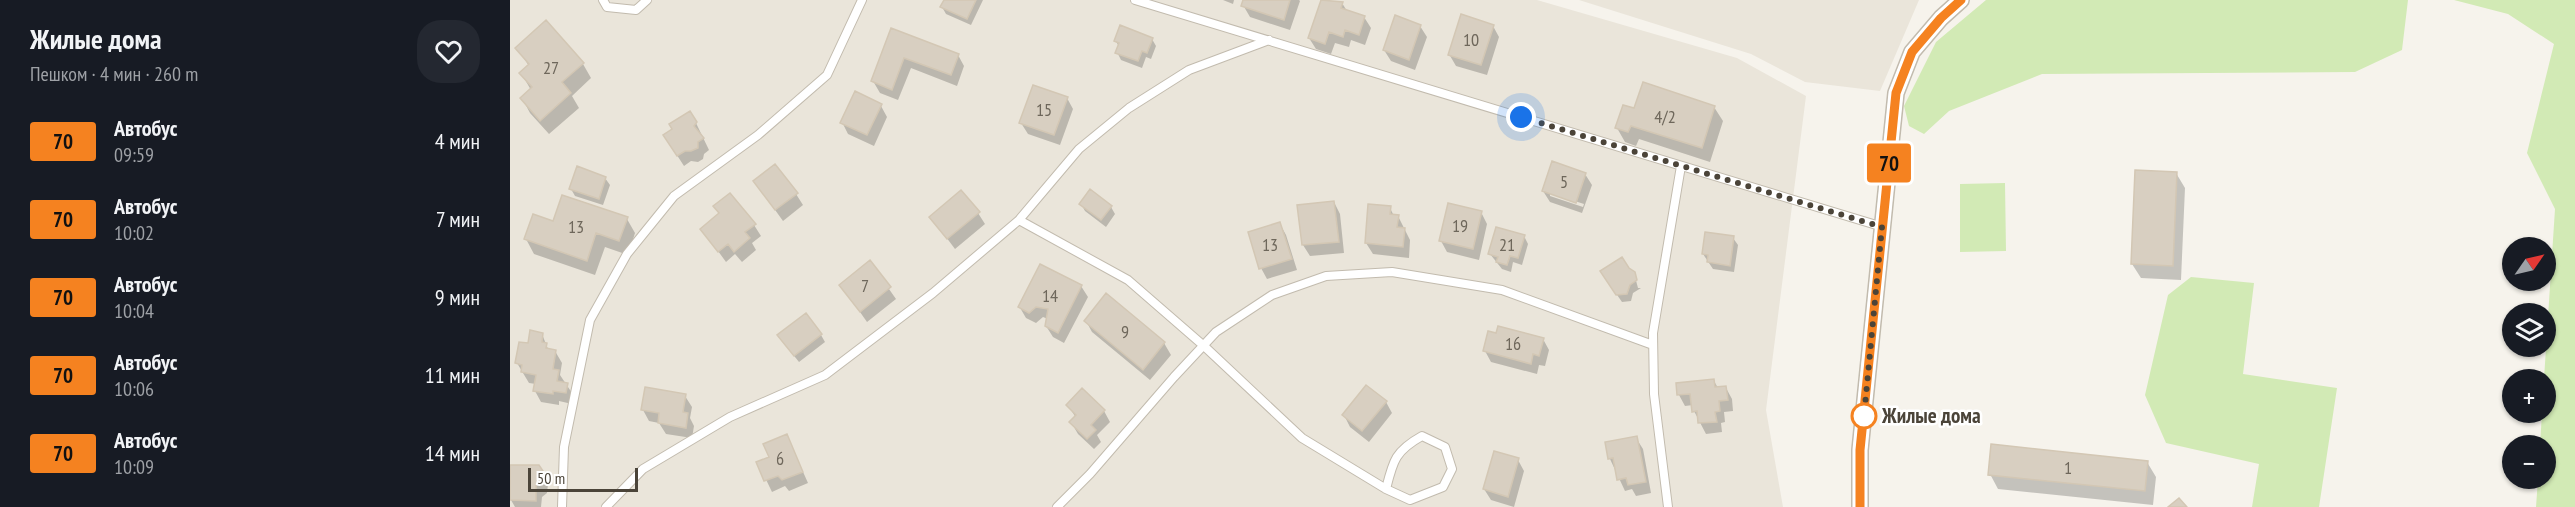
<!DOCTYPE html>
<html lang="ru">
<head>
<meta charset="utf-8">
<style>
	:root { --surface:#171b24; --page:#242831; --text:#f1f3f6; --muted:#9ea1a6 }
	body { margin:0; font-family:"PT Sans Narrow",sans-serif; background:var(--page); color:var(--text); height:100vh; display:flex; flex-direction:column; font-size:22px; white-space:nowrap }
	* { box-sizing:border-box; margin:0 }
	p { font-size:20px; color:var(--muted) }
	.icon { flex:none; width:33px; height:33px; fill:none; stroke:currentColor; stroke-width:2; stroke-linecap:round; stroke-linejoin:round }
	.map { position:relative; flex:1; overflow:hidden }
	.panel { display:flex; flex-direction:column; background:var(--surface); width:510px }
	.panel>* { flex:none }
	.badge { padding:0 12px; border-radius:4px; font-size:21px; line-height:39px }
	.needle { width:39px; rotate:56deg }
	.tools { position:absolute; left:1992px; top:237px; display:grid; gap:12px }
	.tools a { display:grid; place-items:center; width:54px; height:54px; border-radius:50%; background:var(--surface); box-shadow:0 2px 4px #0004; font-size:30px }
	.scale { position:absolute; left:18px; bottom:15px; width:110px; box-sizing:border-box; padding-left:6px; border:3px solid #4b4439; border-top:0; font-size:16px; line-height:21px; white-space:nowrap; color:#4b4439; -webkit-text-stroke:4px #fff; paint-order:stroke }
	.you { position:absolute; width:30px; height:30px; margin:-15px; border:4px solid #fff; border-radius:50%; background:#1a73e8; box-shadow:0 0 0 9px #1a73e833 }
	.map>.badge { position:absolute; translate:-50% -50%; box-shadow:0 0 0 3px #fff }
	.round { display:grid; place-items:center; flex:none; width:63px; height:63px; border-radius:24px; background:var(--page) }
	.overview { display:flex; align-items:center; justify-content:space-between; height:102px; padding:0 30px }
	h1 { font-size:28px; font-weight:700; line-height:45px }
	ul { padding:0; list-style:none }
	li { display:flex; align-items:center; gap:18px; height:78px; padding:0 30px }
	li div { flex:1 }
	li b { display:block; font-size:22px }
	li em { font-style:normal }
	li .badge { min-width:66px; font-weight:700; text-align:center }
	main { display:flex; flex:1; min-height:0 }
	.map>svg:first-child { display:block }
</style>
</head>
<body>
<main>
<section class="panel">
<div class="overview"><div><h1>Жилые дома</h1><p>Пешком · 4 мин · 260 m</p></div><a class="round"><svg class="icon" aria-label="heart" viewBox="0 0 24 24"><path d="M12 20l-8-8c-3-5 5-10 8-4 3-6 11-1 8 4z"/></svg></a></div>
<ul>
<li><span class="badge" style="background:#f58220;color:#111">70</span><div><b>Автобус</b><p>09:59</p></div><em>4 мин</em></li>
<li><span class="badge" style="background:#f58220;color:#111">70</span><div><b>Автобус</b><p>10:02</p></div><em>7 мин</em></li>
<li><span class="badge" style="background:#f58220;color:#111">70</span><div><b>Автобус</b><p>10:04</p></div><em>9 мин</em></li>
<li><span class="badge" style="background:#f58220;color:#111">70</span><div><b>Автобус</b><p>10:06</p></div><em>11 мин</em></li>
<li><span class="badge" style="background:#f58220;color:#111">70</span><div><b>Автобус</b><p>10:09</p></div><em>14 мин</em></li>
</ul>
</section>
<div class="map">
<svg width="2065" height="507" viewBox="0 0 2065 507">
	<rect width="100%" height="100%" fill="#f6f3ec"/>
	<path fill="#eae5da" d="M0,0H1027L1227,58L1296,96L1256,410L1273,507H0Z
		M1069,0H1409L1370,91L1295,82L1241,54Z"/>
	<path fill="#d2eab5" d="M1476,0H1898L1892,50L1845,72L1532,74L1439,111L1414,134L1399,126L1394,106L1426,42Z
		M1944,0H2065V507H2026L2028,479L2036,478V446L2030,445L2032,413L2036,412L2034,379L2045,209L2017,153L2044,44L1998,14Z
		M1495,183L1496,251L1450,252V184Z
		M1681,277L1744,283L1733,374L1827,388L1809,507H1742L1749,464L1656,443L1635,395L1658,295Z"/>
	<path fill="#0003" fill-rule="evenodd" d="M435,0H473L461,25L436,14L432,7Z
		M713,0H724L723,4Z
		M735,0H789L790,1L780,30L740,17L733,5Z
		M812,0L832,3L837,11L854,17L861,28L855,45L841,40L839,47L825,43L821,54L806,49L799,38Z
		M910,26L917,37L905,70L881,61L874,50Z
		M983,26L989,37L977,75L946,66L939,54Z
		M382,30L448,55L454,66L447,86L401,68L388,100L370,93L363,81Z
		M642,39L646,46L641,59L636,57L632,68L611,60L607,52L609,47L606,41Z
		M7,48L73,64L81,78L62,96L69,108L39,134L20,113L12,98L21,90L11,73L19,66Z
		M557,98L563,109L550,145L518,134L511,123Z
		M371,106L377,117L364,146L338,134L332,122Z
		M1204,107L1213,121L1200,162L1129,139L1126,146L1115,142L1107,128L1125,110Z
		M186,123L199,150L194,154L193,159L188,162L181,161L174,166L161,146Z
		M1666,173L1675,188L1671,280L1631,278L1622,264Z
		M1075,174L1082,185L1072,213L1040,202L1033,191ZM1040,193L1074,204L1073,207L1040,196Z
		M95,178L100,185L93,205L65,196L61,189Z
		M245,182L286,194L293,205L273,221Z
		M824,202L830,214L834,253L800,256L793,245L789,206Z
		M571,204L601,207L605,214L596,227L575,211Z
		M205,206L244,225L251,236L242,243L246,250L232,262L225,254L216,262L192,229L210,215Z
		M880,208L884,216H888L900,240L899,258L863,254L856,243Z
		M971,212L977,224L969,260L937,252L931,241Z
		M468,213L475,224L445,249L421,217Z
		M117,219L125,233L118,255L95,247L85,275L24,254L16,239L44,223Z
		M770,224L776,235L787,270L757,279L751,268Z
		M1014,236L1018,244L1012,265L1003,262L1001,272L992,269L980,254Z
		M1223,238L1228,245L1224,272L1203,269L1193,254Z
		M360,262L386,299L357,322L331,285Z
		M1118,269L1124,273L1128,288H1131L1123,293L1121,301L1112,302L1096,279Z
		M571,286L578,297L554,343L543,337L536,326L538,319L533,317L526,323L516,318L509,306Z
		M597,295L654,343L661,355L640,380L582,332L576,321Z
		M32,334L38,349L45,351L52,363L50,375L64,396L62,404L49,401V405L31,402L25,391L26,384L19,383L7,363L19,345Z
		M311,335L315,342L289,362L273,342Z
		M1033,339L1039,350L1035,366L1029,365L1027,374L981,362L975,351Z
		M1204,381L1208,388H1216L1222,399L1223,411L1214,412L1215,422L1211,423L1212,432L1196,434L1184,411L1183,405L1175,406L1169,395Z
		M175,396L182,407L180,418L184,426L182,438L156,434L149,423L139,421L133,410Z
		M876,402L882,413L859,442L840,427L834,415Z
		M558,405L594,411L600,422L587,435L591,442L584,449L568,434L561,422L566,418Z
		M277,436L298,483L279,491L275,486L262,492L248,463L261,457Z
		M1126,438L1133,449L1141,493L1126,496L1122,489L1115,491L1100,459Z
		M1008,460L1014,471L1004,507L981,500L974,489Z
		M1637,462L1646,477L1643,505L1488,489L1480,474Z
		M28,467L38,484L37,493L32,497L31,507H5L1,500Z"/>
	<path fill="#d8cfc1" stroke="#d3c7b4" stroke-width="1.5" d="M434,0H466L457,19L430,7Z
		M733,0H780L774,20L731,6Z
		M811,0L833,2L831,8L855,16L849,35L835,30L833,37L819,32L815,44L798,38Z
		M951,14L984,25L971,65L938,55Z
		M885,15L911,25L899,60L873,50Z
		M36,20L74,63L52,82L61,93L30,121L10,98L22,87L9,73L19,64L5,48Z
		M610,25L643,38L637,53L632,51L628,61L605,53L609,43L604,41Z
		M381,28L449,54L441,75L394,58L382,90L361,81Z
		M1133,82L1205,106L1192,148L1121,126L1118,132L1105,128L1113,105L1124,108Z
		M523,85L558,97L544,135L509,123Z
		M345,91L372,104L357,135L330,123Z
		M180,111L187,122L184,126L194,138L188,142V148L181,151H175L167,156L153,135L162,129L159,124Z
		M1042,161L1076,173L1066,203L1032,191Z
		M265,164L288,193L265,210L243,181Z
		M67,166L96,177L89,199L59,189Z
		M1625,170L1667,172L1663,266L1621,264Z
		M580,189L602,206L591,220L569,204Z
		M451,190L470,212L437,239L419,217Z
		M220,193L246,224L235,232L240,238L224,252L218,244L208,252L190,229L209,213L203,206Z
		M52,195L118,217L109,241L86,233L77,261L14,239L23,214L43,221Z
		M824,201L829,242L792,245L787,205Z
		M938,203L972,211L963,249L929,241Z
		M858,204L881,206L880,214L889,215L887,227L895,228L893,247L855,243Z
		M770,222L782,259L749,269L738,232Z
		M986,227L1015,235L1008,258L1000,256L997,265L986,262L988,257L978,254Z
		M1195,232L1224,236L1220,266L1197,262L1198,255L1192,254Z
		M1112,257L1119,268L1125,272L1127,280L1120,285L1117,294L1106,295L1090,271Z
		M360,260L381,287L350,312L329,285Z
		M530,264L572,285L548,333L535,326L538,309L526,307L519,313L508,307Z
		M596,293L655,342L633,370L574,321Z
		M296,313L312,334L284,356L267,335Z
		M988,326L1034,338L1029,356L1023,354L1021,364L973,351L978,331L986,333Z
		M20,330L33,333L32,342L37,343L36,348L46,350L43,369L49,370L47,381L58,383L56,393L43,391V394L23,391L26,375L11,372L12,365L5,363L9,342L18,343Z
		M1204,379L1205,387L1216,386L1218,400L1209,401L1210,411L1205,412L1207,422L1188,423L1187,411L1182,412L1180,394L1167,395L1166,383Z
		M856,385L877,401L852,431L832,415Z
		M135,387L176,394L173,412L178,413L176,428L148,423L149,413L131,410Z
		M572,388L595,410L581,425L586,430L577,439L559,422L566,415L556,405Z
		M277,434L293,472L272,480L268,476L254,481L246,462L259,457L253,444Z
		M1127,436L1136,482L1118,485L1116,478L1107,480L1103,458L1098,459L1095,442Z
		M1481,444L1638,461L1635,491L1478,475Z
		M984,451L1009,458L998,497L973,489Z
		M0,465H29L33,471L32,481L26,485V501L0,500Z
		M1669,498L1677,507H1658Z"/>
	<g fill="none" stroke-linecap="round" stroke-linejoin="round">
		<g stroke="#c2bbae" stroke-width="10">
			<path id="service" d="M93,0L97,7L126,10L137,0
				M625,0L1373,227
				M509,220L618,280L694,346L792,438L876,489L900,500L933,487L942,469L935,447L912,436C885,451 883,461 876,489
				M52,507L54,447L80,320L117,254L164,196L248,135L317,75L352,0
				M96,507L133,469L220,417L315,375L423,293L509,220L569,149L619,108L679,70L759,40
				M547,507L580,474L664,377L706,332L762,295L816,276L882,272L992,290L1143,345
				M1158,507L1144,394L1143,333L1171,166"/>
		</g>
		<g stroke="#c2bbae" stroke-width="18">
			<path id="minor" d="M1350,507V450L1386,93L1402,52L1431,18L1451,0"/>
		</g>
		<use href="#service" stroke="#fff" stroke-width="8"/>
		<use href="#minor" stroke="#fff" stroke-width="15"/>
	</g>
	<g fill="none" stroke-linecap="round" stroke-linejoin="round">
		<g stroke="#fff" stroke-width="14">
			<path id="line" d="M1350,507V450L1386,93L1402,52L1431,18L1451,0"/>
		</g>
		<use href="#line" stroke="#f58220" stroke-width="9"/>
		<path stroke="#4b4439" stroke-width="6" stroke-dasharray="0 10.8" d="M1011,117L1372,227L1354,416"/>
	</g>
	<circle fill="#fff" stroke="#f58220" stroke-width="3" cx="1354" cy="416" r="12"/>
	<g text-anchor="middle" stroke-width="5" stroke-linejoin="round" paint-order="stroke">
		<g font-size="18" fill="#6e675b">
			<text x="961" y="46">10</text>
			<text x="41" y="74">27</text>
			<text x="534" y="116">15</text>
			<text x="1155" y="123">4/2</text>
			<text x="1054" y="188">5</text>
			<text x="950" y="232">19</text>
			<text x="66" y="233">13</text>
			<text x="760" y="251">13</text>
			<text x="997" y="251">21</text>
			<text x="355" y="292">7</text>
			<text x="540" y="302">14</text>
			<text x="615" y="338">9</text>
			<text x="1003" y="350">16</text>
			<text x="270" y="465">6</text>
			<text x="1558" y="474">1</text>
		</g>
		<g font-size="21" font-weight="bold" fill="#4b4439" stroke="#fff" text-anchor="start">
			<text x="1372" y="423">Жилые дома</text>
		</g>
	</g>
</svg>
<div class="tools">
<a><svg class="needle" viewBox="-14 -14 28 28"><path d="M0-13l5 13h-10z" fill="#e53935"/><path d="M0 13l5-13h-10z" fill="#9ea1a6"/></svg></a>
<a><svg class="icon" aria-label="layers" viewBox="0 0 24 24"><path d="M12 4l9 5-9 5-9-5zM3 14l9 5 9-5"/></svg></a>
<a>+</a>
<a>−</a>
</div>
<div class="scale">50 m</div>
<div class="you" style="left:1011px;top:117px"></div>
<b class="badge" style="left:1379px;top:163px;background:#f58220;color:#111">70</b>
</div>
</main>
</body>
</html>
